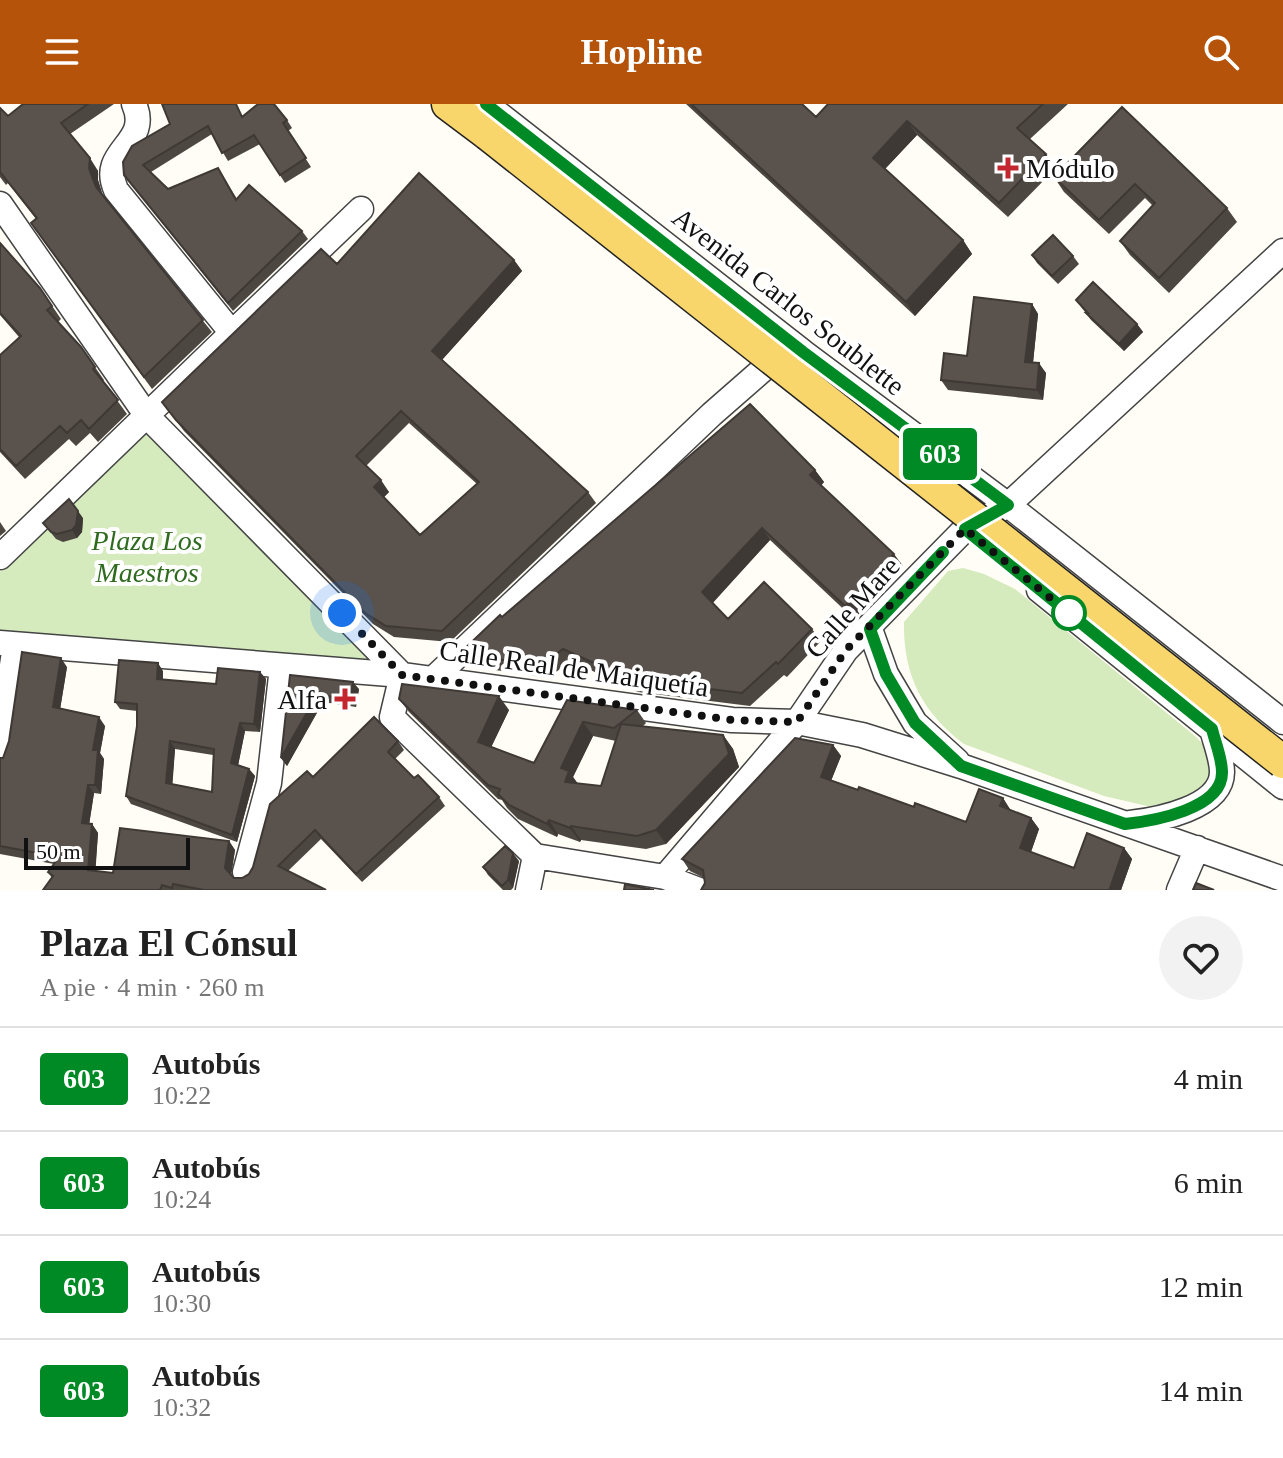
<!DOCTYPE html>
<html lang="es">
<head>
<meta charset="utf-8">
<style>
	:root { --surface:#fff; --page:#f2f2f2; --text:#222; --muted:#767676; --line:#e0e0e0; --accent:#b45309 }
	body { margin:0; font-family:"Times New Roman",serif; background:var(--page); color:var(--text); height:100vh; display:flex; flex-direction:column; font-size:30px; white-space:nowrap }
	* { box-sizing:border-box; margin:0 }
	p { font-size:26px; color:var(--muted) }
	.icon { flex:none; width:44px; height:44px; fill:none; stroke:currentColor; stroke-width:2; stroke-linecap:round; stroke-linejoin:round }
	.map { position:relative; height:786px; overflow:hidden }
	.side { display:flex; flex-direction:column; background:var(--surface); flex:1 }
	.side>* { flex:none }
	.badge { padding:0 16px; border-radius:6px; font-size:28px; line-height:52px }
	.scale { position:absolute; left:24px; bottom:20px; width:166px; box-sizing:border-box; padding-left:8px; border:4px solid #111; border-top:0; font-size:22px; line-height:28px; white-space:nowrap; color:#111; -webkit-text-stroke:6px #fff; paint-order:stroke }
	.you { position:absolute; width:40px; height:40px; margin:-20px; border:6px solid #fff; border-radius:50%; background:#1a73e8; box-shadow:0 0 0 12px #1a73e833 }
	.map>.badge { position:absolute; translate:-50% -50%; box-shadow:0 0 0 4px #fff }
	.round { display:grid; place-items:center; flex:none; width:84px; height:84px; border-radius:42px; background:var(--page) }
	.summary { display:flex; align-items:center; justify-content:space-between; height:136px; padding:0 40px }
	h1 { font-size:38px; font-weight:700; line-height:60px }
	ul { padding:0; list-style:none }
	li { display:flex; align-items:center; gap:24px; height:104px; padding:0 40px; border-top:2px solid var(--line) }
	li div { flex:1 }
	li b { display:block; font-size:30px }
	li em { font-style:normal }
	li .badge { min-width:88px; font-weight:700; text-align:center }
	header { display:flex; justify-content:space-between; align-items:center; height:104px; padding:0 40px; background:var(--accent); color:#fff; font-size:36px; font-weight:700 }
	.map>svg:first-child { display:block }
</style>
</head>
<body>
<header><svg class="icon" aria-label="menu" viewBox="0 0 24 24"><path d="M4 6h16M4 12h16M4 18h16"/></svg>Hopline<svg class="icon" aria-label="search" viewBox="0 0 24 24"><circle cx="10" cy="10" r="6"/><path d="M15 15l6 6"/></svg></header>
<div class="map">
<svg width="1283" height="786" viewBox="0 0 1283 786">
	<rect width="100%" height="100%" fill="#fffdf5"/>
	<path fill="#d5ebbd" d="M146,330L379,559L0,526V468Z
		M963,464L984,470L1015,485L1195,632L1207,644L1211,670L1200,687L1167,701L1147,702L1104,692L964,640C922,608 903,571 904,518L948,467Z"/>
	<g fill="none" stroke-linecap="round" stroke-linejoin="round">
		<g stroke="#444" stroke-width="27">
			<path id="minor" d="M486,0L803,248L1008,401L1283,618
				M0,100L147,312L402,571L392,613L401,622L535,752L665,773L699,786
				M232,229L361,105
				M0,453L232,229L116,86C98,46 152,40 134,0
				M1039,486L1283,683
				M870,525L886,570L915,619L957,657
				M0,539L402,571L732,616L797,618L862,631L961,662L1283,775
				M433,575L712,310L768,261
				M0,643L15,541
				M1130,719C1157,716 1222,704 1222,668C1222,654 1215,638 1212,625
				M245,768L269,679L282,563
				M665,773L797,618L846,546L965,425L1008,401L1283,147
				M528,786L535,752
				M1179,786L1197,744"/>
		</g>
		<g stroke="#222" stroke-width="35">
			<path id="major" d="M448,0L488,30"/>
		</g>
		<use href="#minor" stroke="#fff" stroke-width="24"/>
		<use href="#major" stroke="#f9d66b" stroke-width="32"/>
		<g stroke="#222" stroke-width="35" stroke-linecap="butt">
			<path id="major-bridge" d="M488,30L1283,658"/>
		</g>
		<use href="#major-bridge" stroke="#f9d66b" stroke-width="32"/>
	</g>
	<path fill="#4d4742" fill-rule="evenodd" d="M23,0H114L70,30L98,67V76L103,93L212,228L152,285L31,119L36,115L8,79L6,81L0,73V4L8,12Z
		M686,0H802L816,13L828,0H1068L1030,35L1046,50L1056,64L1008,113L917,31L885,65L963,136L972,150L915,212Z
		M1122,3L1227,104L1237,118L1169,189L1130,151L1120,137L1153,102L1145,94L1109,130L1064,88L1054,73Z
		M243,12L287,16L292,24L288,27L311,63L285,79L260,40L228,57L212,30L151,68L168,85L218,64L237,95L302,127L308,135L233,207L124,71L170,20Z
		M0,139L40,184L61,215L58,218L81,243L104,276L103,277L127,310L98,338L90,329L76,342L69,335L25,375L0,348V251L19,233L0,211Z
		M1032,151L1073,152L1079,160L1058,180L1037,159Z
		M514,156L522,167L442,256L588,388L596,399L450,538L394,533L373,520L184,327L162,298L337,160ZM409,319L477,380L420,431L384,393L389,388L366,362Z
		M1076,196L1137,220L1143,228L1124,247L1091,216Z
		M1032,200L1038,210L1033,259L1046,269L1043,296L948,286L941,276L967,252Z
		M815,366L824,378L821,382L903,462L854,515L770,436L712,499L728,515L812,525L821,537L787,573L784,571L750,602L638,588L571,557L548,574L469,562L460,549L502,513Z
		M83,414L82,428L77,434L63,438L56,435L43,419Z
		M0,418L6,427L0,432Z
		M67,563L60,605L105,622L100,649L104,655L101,690L94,689L89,720H92L98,729L95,767L113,769L229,737L235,746L231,770L234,774H242L249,770L313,673L398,637L404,646L395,655L414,674L439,693L445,702L362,778L321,735L288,767L326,786H43L52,774L48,768L54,760L0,750V654H3Z
		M163,567V576L216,580L260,568L266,575L260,628L245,627L238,661L249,665L255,672L237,738L131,700L126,692L137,622V607L120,605L115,598ZM175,645L213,651L212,688L172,680Z
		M290,571L359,585L356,603L323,598L287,662L281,654Z
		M399,595L509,606L491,643L534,659L567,596L637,606L646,619L643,622L723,631L733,645L739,663L666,740L646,745L581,736L580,738L558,730L557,733L518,715L507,704L502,696L498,695L409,608ZM593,632L616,637L601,682L577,679L573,673Z
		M833,641L841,652L831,677L858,686L966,718L1003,694L1010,706L1031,714L1039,725L1031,748L1074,764L1124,744L1132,755L1121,786L705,779L704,774L690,767L682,755Z
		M519,757L513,784L511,786H503L488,771L483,763Z"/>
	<path fill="#3f3936" d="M907,17L917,31L883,67L873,54Z
		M90,54L98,67V76L104,95L96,83L89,64Z
		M963,136L972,150L915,212L906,198Z
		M514,156L522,167L440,258L432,247Z
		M1032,200L1038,210L1032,268L1025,258Z
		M1137,220L1143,228L1124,247L1119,240Z
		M1039,259L1046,269L1043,296L1037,286Z
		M815,366L824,378L818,384L810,371Z
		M381,376L389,388L382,395L374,383Z
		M78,407L83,414L82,428L77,434L72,426Z
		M762,424L770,436L711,501L702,488Z
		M894,450L903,462L854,515L845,502Z
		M61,554L67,563L59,612L53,603Z
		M158,559L163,567L162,583L157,575Z
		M260,568L266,575L260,628L254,620Z
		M353,578L359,585L356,603L351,595Z
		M317,591L323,598L287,662L281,654Z
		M499,592L509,606L487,652L478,638Z
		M99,613L105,622L100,649L104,655L101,690L95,681L93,646Z
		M583,618L593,632L573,673L579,681L565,678L561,664Z
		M240,619L245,627L237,667L231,659Z
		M723,631L733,645L739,663L666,740L656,726Z
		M170,637L175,645L172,687L166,679Z
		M833,641L841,652L828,684L821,673Z
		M249,665L255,672L237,738L232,731Z
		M88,681L94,689L88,728L82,719Z
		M1003,694L1010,705L1008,713L1000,702Z
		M1031,714L1039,725L1028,756L1020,744Z
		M549,716L558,730L557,733L547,720Z
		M92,720L98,729L95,774L88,766Z
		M571,722L581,736L580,738L570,724Z
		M229,737L235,746L231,773L225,764Z
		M1124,744L1132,755L1121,786H1112L1110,784Z
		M513,749L519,757L513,784L508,776Z"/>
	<path fill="#5a524d" stroke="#3f3936" stroke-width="2" fill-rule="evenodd" d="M23,0H88L61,19L90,54L89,64L96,83L203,216L144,273L31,119L37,114L0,68V4L8,12Z
		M162,0H236L242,13L258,0H274L287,16L283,19L306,54L280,71L254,31L222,49L208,22L143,61L168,85L218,64L236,96L249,81L302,127L228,199L124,71L123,58L132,42L170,20Z
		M691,0H802L816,13L828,0H1043L1017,24L1046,50L999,99L907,17L873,54L963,136L906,198Z
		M1122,3L1227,104L1159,174L1120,137L1155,99L1135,80L1099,116L1054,73Z
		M419,69L514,156L432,247L588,388L442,527L386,522L365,509L176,316L162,298L321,145L337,160ZM401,307L479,378L420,431L374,383L381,376L356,352Z
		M1053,131L1073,152L1052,172L1032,151Z
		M0,139L40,184L52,202L47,206L81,243L95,263L93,265L118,296L89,325L81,316L67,329L60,322L16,362L0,345V251L21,232L0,209Z
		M1093,178L1137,220L1119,240L1086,209H1088L1076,196Z
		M974,193L1032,200L1025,258L1039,259L1037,286L941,276L944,249L967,252Z
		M750,300L815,366L810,371L894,450L845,502L762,424L702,488L728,515L764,478L812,525L778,560L776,558L742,589L629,575L563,545L540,562L460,549L500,511L502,513Z
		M69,395L78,407L76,421L72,426L57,430L51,428L43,419Z
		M22,548L61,554L53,603L99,613L93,646H98L95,681H88L82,719L92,720L88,766L113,769L120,724L229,737L225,764L234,774H242L249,770L253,763L270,700L307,667L313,673L374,613L398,637L388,648L414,674L418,671L439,693L356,770L315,726L278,762L326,786H204L173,780L172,784L162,781L160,786H43L53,772L48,768L59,753L0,742V654H3L9,637Z
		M119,556L158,559L157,575L216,580L218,564L260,568L254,620L240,619L231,659L249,665L232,731L126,692L137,622V600L115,598ZM170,637L214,645L212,688L166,679Z
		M290,571L353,578L351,595L317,591L281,654Z
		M402,580L499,592L478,638L534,659L567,596L637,606L614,624L583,618L561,664L569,667L565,678L601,682L621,620L723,631L729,650L656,726L637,732L571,722L570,724L549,716L547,720L509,701L498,690L500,685L488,681L399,595Z
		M795,634L833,641L821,673L858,686L859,683L914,703L915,699L966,718L979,685L1003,694L1000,702L1031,714L1020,744L1074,764L1087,729L1124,744L1110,784L1117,786H701L705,779L703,766L682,755Z
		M505,742L513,749L508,776L502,782L483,763Z
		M1196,779L1214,786H1193Z
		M625,780L654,786H624Z"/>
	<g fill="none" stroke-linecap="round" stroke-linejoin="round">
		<g stroke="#fff" stroke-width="18">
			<path id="line" d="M486,0L803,248L1008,401L965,425L1212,625C1215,638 1222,654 1222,668C1223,705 1153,717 1125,720L961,662L915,619L886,570L870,525L943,448"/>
		</g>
		<use href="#line" stroke="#008a26" stroke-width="12"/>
		<path stroke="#111" stroke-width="8" stroke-dasharray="0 14.4" d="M342,509L402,571L732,616L797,618L846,546L965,425L1069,509"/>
	</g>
	<g fill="#c4262e" stroke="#fff" stroke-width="3">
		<path d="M1004 52h8v8h8v8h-8v8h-8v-8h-8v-8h8z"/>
		<path d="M341 583h8v8h8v8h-8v8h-8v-8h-8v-8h8z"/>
	</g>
	<circle fill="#fff" stroke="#008a26" stroke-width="4" cx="1069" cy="509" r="16"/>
	<g text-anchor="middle" stroke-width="8" stroke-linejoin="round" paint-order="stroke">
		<g font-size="28" fill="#111" stroke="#fff" text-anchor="start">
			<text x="1026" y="74">Módulo</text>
			<text x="327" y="605" text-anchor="end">Alfa</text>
		</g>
		<g font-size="28" fill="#111" stroke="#fff">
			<text transform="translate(789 197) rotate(38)" y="10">Avenida Carlos Soublette</text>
			<text transform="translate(852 503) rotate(-48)" y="10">Calle Mare</text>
			<text transform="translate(574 564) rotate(8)" y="10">Calle Real de Maiquetía</text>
		</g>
		<g font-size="28" font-style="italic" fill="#2f6b1f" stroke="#fff">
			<text x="147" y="446">Plaza Los<tspan x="147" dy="32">Maestros</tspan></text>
		</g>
	</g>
</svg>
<div class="scale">50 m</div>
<div class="you" style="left:342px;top:509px"></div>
<b class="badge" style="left:940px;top:350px;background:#008a26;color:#fff">603</b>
</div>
<section class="side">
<div class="summary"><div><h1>Plaza El Cónsul</h1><p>A pie · 4 min · 260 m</p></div><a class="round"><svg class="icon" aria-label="heart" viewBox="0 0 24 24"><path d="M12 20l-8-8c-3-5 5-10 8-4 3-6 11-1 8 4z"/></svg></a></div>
<ul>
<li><span class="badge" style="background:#008a26;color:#fff">603</span><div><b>Autobús</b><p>10:22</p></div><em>4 min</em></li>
<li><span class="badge" style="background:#008a26;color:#fff">603</span><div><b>Autobús</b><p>10:24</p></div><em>6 min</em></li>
<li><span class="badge" style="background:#008a26;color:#fff">603</span><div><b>Autobús</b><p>10:30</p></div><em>12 min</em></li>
<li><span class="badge" style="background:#008a26;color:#fff">603</span><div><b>Autobús</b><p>10:32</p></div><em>14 min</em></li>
</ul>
</section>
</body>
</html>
